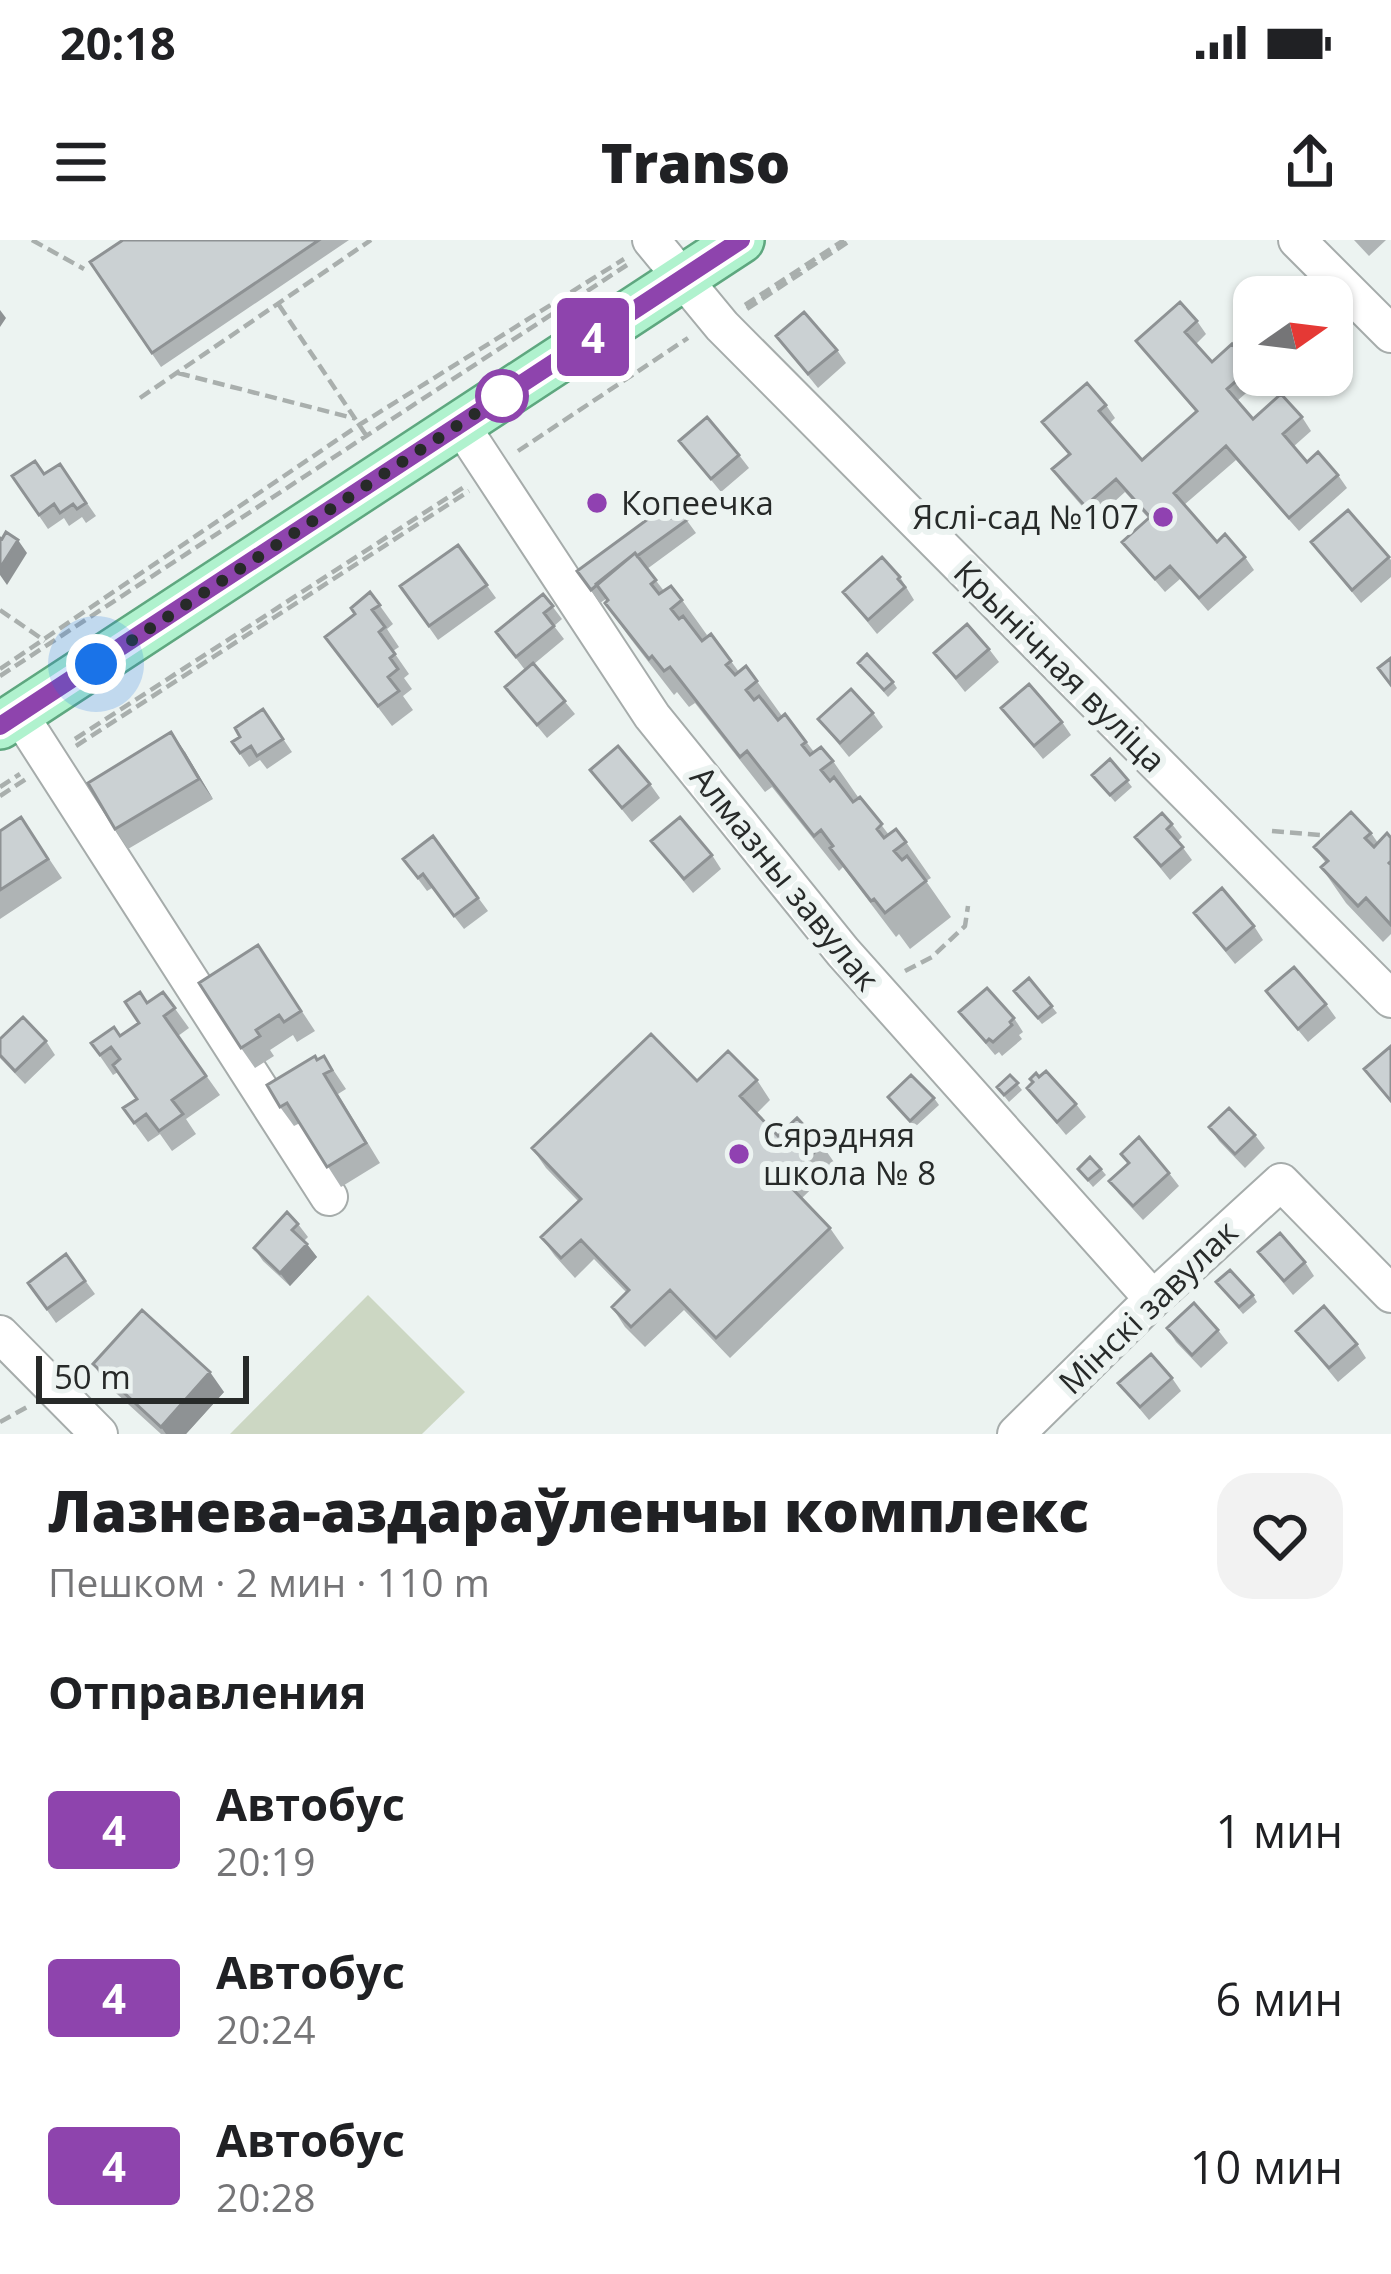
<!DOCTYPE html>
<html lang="ru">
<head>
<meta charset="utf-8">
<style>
	:root { --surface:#fff; --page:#f2f2f2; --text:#202124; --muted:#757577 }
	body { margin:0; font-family:"Open Sans",sans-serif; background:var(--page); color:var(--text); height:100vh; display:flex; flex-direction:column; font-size:45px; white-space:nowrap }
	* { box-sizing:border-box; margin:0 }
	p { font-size:39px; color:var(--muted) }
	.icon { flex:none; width:66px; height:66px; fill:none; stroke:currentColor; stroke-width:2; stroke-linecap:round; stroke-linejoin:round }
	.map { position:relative; height:1194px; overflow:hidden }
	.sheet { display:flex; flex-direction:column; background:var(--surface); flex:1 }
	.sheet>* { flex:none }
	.badge { padding:0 24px; border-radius:9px; font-size:42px; line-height:78px }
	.needle { width:78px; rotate:76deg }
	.fabs { position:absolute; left:1233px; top:36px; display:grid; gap:24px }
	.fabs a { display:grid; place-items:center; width:120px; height:120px; border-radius:24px; background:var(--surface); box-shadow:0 3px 9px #0004; font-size:60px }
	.scale { position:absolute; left:36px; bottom:30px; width:213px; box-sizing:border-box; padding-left:12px; border:6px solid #272a29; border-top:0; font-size:33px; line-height:42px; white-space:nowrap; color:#272a29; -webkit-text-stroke:9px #ecf3f1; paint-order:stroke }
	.you { position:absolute; width:60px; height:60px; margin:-30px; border:9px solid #fff; border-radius:50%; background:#1a73e8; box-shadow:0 0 0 18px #1a73e833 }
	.map>.badge { position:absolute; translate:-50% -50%; box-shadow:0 0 0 6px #fff }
	h2 { padding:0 48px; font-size:45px; line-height:108px }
	.round { display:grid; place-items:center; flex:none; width:126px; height:126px; border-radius:36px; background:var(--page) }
	.head { display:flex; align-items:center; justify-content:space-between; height:204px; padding:0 48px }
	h1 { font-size:57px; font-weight:800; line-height:90px }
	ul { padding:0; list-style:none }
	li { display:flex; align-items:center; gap:36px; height:168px; padding:0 48px }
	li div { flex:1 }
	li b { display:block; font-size:45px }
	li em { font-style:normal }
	li .badge { min-width:132px; font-weight:700; text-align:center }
	.status { display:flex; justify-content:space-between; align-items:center; height:84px; padding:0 60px; background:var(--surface); direction:ltr }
	.status svg { height:33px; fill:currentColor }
	header { display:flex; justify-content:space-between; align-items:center; height:156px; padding:0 48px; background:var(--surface); font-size:54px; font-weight:800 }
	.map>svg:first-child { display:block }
</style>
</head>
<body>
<div class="status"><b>20:18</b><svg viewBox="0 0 49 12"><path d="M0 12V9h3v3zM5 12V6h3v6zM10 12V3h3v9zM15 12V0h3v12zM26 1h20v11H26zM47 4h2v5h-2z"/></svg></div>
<header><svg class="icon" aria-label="menu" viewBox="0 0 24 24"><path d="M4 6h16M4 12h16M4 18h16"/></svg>Transo<svg class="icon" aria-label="share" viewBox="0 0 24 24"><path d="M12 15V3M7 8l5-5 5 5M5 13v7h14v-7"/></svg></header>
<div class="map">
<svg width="1391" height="1194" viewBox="0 0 1391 1194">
	<rect width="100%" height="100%" fill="#ecf3f1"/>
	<path fill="#ccd7c3" d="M368,1055L465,1152L422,1194H230Z"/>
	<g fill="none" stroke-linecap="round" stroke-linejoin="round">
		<g stroke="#a6acab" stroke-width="40">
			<path id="minor" d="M651,0L722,86L1391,759
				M1297,0L1391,94
				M460,184L652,476L843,712L1153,1059
				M19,474L329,957
				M0,1094L99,1194
				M1016,1194L1153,1059L1281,942L1391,1054"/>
		</g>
		<g stroke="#5ea77f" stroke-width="50">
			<path id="major" d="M0,486L741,0"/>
		</g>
		<path stroke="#a9afad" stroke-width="4.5" stroke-dasharray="12 6" stroke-linecap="butt" d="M32,0L84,29
			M279,65L366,195
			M745,65L844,0
			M747,69L851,0
			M178,133L353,178
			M140,158L371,0
			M518,211L688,98
			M0,370L45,401
			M0,429L359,185L624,19
			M0,436L627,25
			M75,499L464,247
			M76,506L469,251
			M0,547L20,534
			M0,556L26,539
			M1272,591L1332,596
			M905,731L932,717L965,686L968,666
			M0,1182L27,1167"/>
		<use href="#minor" stroke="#fff" stroke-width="36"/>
		<use href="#major" stroke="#b0f2ce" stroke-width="45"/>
	</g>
	<path fill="#afb4b5" d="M123,0H349L161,127L90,22Z
		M1354,0H1386L1369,16Z
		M1197,81L1206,94L1196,104L1212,122L1252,127L1254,135H1258L1261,140L1237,161L1253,179L1302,177L1311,191L1293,207L1307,222L1338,235L1347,248L1299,291L1236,220L1184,265L1217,302L1245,317L1254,330L1208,371L1180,339L1165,352L1122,302L1149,279L1125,252L1094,280L1062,243L1052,229L1069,215L1042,182L1106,165L1115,178L1110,183L1142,220L1196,172L1136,101Z
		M776,96L837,110L846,123L818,148Z
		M679,201L739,215L749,228L721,252Z
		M60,224L96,276L86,283L82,277L69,286L64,278L48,289L12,236L44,234Z
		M1348,270L1391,320V337L1361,363L1311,302Z
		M680,271L696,293L647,329L664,351L682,360L707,395L702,401L711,394L739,432L746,426L782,476L785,474L814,512L833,521L858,557L852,561L853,562L860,557L889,595L906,602L931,638L926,641L951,677L910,709L899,694L896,697L843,627L839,631L772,547L765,552L695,463L689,467L677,452L674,455L630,398L605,363L607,361L606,359L600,363L577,331Z
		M458,305L496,358L438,400L400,346Z
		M900,337L914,360L877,394L843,352Z
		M370,352L393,384L387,389L399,407L393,411L409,434L404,438L412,449L403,456L413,470L392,486L325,397L355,374Z
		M543,354L562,379L554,386L564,399L534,424L575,474L547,498L505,447L525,430L496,392Z
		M989,409L999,422L965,452L934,413Z
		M858,423L893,442L897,448L888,457Z
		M1001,468L1062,482L1071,495L1043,519Z
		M263,469L292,512L267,529L260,520L249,527L232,502L240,497Z
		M873,473L883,487L849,517L818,479Z
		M185,512L213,559L128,609L115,589Z
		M1110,519L1132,547L1115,562L1097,541Z
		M590,530L650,544L660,558L632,582Z
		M21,577L62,638L0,679V591Z
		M1172,584L1182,597L1178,601L1192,620L1170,640L1135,597Z
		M1371,593L1378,603L1391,598V694L1383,702L1346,663L1321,627L1326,623L1314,607Z
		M433,596L488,671L464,689L432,648L427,651L403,619Z
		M651,601L712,615L721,629L693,653Z
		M1194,673L1254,686L1263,700L1235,724Z
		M258,705L315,791L297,802L293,795L270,810L274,816L255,828L241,808Z
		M1029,738L1057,773L1042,784L1019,757Z
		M1266,751L1326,764L1336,778L1308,802Z
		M163,752L189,788L178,796L220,855L186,879L196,894L172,911L160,894L148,902L123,868L136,859L118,832L113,835L91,803L120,796L139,783L147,763Z
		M959,772L1014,778L1023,792L1019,795L1022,799L1002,816L999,812L995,815Z
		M0,799L46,801L55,815L25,844L0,818Z
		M324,816L346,849L338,854L380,923L341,947L300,883L294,886L280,867L318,820Z
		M1010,835L1022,850L1009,862L997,847Z
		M1039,837L1076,864L1086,877L1066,895L1027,848Z
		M757,840L770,860L757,873L778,896L822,905L836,925L801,959L830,988L844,1008L730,1118L684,1070L645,1107L625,1087L612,1067L627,1053L594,1019L575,1038L555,1016L541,997L578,961L546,928L532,908L697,841Z
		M888,857L934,858L939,865L915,887Z
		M1209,887L1255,895L1265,908L1245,928L1219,901Z
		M1121,914L1169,933L1179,946L1143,980L1119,954L1109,941L1128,924Z
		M1078,929H1101L1106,935L1093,947Z
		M298,984L308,997L304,1001L317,1017L290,1046L263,1021L254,1008Z
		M1258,1012L1305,1022L1314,1036L1293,1055Z
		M66,1014L95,1054L56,1083L28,1043Z
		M1221,1048L1253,1055L1257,1062L1243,1074Z
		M1167,1088L1218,1090L1228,1103L1201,1128L1176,1102Z
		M1296,1091L1357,1104L1366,1118L1338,1142Z
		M93,1124L224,1152L186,1194H161L106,1144Z
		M1172,1138L1181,1151L1149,1180L1118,1143Z"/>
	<path fill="#8e9294" d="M0,70L6,78L0,87Z
		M18,300L27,313L7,345L0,335V328Z
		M171,492L185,512L213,559L199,539Z
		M307,1004L317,1017L290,1046L280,1033Z
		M210,1132L224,1152L186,1194H166L161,1187Z"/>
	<path fill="#cbd1d3" stroke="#8e9294" stroke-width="3" d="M123,0H319L152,113L90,22Z
		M1180,62L1197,81L1185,92L1212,122L1232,104L1252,127L1227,149L1253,179L1281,154L1302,177L1283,194L1307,222L1318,212L1338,235L1289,278L1226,206L1174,253L1217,302L1225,294L1245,317L1199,358L1170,326L1155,339L1122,302L1150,277L1116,239L1085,266L1052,229L1070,214L1042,182L1087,143L1106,165L1099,171L1142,220L1197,171L1136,101Z
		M804,72L837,110L808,134L776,96Z
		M707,177L739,215L711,239L679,201Z
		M35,221L44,234L60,224L86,263L77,269L73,264L60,273L54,264L39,275L12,236Z
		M663,268L671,278L680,271L687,280L637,316L635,313L591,350L577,331Z
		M1348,270L1389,317L1352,350L1311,302Z
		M6,292L18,300L0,328V298L2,299Z
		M458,305L487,345L429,386L400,346Z
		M635,313L656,340L651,344L659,354L671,346L682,360L671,369L679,379L683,376L702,401L711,394L731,421L726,425L735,435L746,426L757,441L746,450L754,460L759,456L778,480L785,474L806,502L802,505L810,515L821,507L833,521L821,530L830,541L834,537L853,562L860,557L882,584L877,589L884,598L896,589L906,602L894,611L902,620L907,616L926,641L885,673L874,659L871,661L830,608L833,606L821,590L814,596L747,511L740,517L670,427L664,431L652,416L649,419L605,363L608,360L596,344Z
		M882,317L900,337L898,339L905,347L868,380L843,352Z
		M370,352L380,365L372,370L385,387L379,392L395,414L390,418L398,429L388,437L399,451L378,466L325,397L355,374L351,368Z
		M543,354L553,366L544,373L554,386L516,417L496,392Z
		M967,384L989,409L956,438L934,413Z
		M867,414L893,442L884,450L858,423Z
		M1391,418V445L1378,428Z
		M533,423L565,461L537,485L505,447Z
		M1029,444L1062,482L1034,506L1001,468Z
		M851,449L873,473L840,503L818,479Z
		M263,469L283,499L257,516L251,506L240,513L232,502L240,497L235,488Z
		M171,492L199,539L115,589L88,543Z
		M618,506L650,544L622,568L590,530Z
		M1110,519L1128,540L1110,555L1092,535Z
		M1351,572L1371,593L1365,598L1374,607L1387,593L1391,598V621L1389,623L1391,625V685L1366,658L1358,666L1321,627L1328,621L1314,607Z
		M1162,573L1172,584L1167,589L1183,607L1161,626L1135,597Z
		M21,577L48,619L0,650V591Z
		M680,577L712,615L684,639L651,601Z
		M433,596L478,658L454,676L423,634L418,638L403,619Z
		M1222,648L1254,686L1226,710L1194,673Z
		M258,705L301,771L284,782L279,775L256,790L260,796L241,808L199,743Z
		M1294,727L1326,764L1298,789L1266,751Z
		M1029,738L1052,766L1038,778L1014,751Z
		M987,748L1014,778L1010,782L1012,785L993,802L989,799L986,802L959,772Z
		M140,752L147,763L163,752L175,768L164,776L206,836L172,860L183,874L159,891L146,874L134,883L123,868L137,859L113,825L120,819L111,807L100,815L91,803L114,787L120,796L139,783L125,762Z
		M23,777L46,801L15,831L0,815V799Z
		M651,794L697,841L728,811L757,840L740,856L778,896L797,878L822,905L785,941L830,988L716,1098L670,1050L631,1087L612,1067L629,1050L581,1000L561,1018L541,997L581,959L532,908Z
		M1391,806V861L1364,829Z
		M315,816L317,820L324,816L332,830L324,834L366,903L327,927L287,863L280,867L267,845Z
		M1046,831L1076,864L1057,882L1027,848L1033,842L1030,839L1036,833L1039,837Z
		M911,835L934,858L910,881L888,857Z
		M1010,835L1018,843L1004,855L997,847Z
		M1229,868L1255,895L1235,914L1209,887Z
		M1139,897L1169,933L1133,966L1109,941L1129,923L1121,914Z
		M1090,917L1101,929L1088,940L1078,929Z
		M287,972L298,984L292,990L307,1004L280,1033L254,1008Z
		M1280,993L1305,1022L1284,1041L1258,1012Z
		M66,1014L85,1041L47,1069L28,1043Z
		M1230,1030L1253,1055L1239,1067L1216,1042Z
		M1194,1063L1218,1090L1192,1115L1167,1088Z
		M1324,1066L1357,1104L1329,1128L1296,1091Z
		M142,1070L210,1132L161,1187L93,1124Z
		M1151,1114L1172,1138L1140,1167L1118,1143Z"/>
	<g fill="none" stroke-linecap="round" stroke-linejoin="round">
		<g stroke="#fff" stroke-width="27">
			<path id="line" d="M0,486L741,0"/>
		</g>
		<use href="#line" stroke="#8e44ad" stroke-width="18"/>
		<path stroke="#272a29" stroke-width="12" stroke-dasharray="0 21.6" d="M96,424L502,156"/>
	</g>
	<circle fill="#fff" stroke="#8e44ad" stroke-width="6" cx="502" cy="156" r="24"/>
	<g fill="#9041b1" stroke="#ecf3f1" stroke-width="4.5">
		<circle cx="597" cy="263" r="12"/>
		<circle cx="1163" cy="277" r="12"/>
		<circle cx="739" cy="914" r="12"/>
	</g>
	<g text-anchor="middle" stroke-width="12" stroke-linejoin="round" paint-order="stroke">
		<g font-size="33" fill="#272a29" stroke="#ecf3f1" text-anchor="start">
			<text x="621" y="275">Копеечка</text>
			<text x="1139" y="289" text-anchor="end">Яслі-сад №107</text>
			<text x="763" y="907">Сярэдняя<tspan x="763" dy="38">школа № 8</tspan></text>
		</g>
		<g font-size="33" fill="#272a29" stroke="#ecf3f1">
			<text transform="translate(1060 426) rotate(45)" y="12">Крынічная вуліца</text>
			<text transform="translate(785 638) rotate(51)" y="12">Алмазны завулак</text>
			<text transform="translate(1148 1067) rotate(-44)" y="12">Мінскі завулак</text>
		</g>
	</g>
</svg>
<div class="fabs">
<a><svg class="needle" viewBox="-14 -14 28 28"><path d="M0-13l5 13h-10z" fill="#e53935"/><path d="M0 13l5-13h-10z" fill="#757577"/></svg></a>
</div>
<div class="scale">50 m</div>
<div class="you" style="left:96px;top:424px"></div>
<b class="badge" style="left:593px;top:97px;background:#8e44ad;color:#fff">4</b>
</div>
<section class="sheet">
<div class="head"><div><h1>Лазнева-аздараўленчы комплекс</h1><p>Пешком · 2 мин · 110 m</p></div><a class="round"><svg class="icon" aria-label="heart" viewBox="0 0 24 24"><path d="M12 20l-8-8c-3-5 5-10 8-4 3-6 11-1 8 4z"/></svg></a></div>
<h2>Отправления</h2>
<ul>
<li><span class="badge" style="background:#8e44ad;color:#fff">4</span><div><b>Автобус</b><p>20:19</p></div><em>1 мин</em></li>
<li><span class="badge" style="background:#8e44ad;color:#fff">4</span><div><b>Автобус</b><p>20:24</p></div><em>6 мин</em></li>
<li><span class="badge" style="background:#8e44ad;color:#fff">4</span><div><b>Автобус</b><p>20:28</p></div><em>10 мин</em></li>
</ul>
</section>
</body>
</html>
